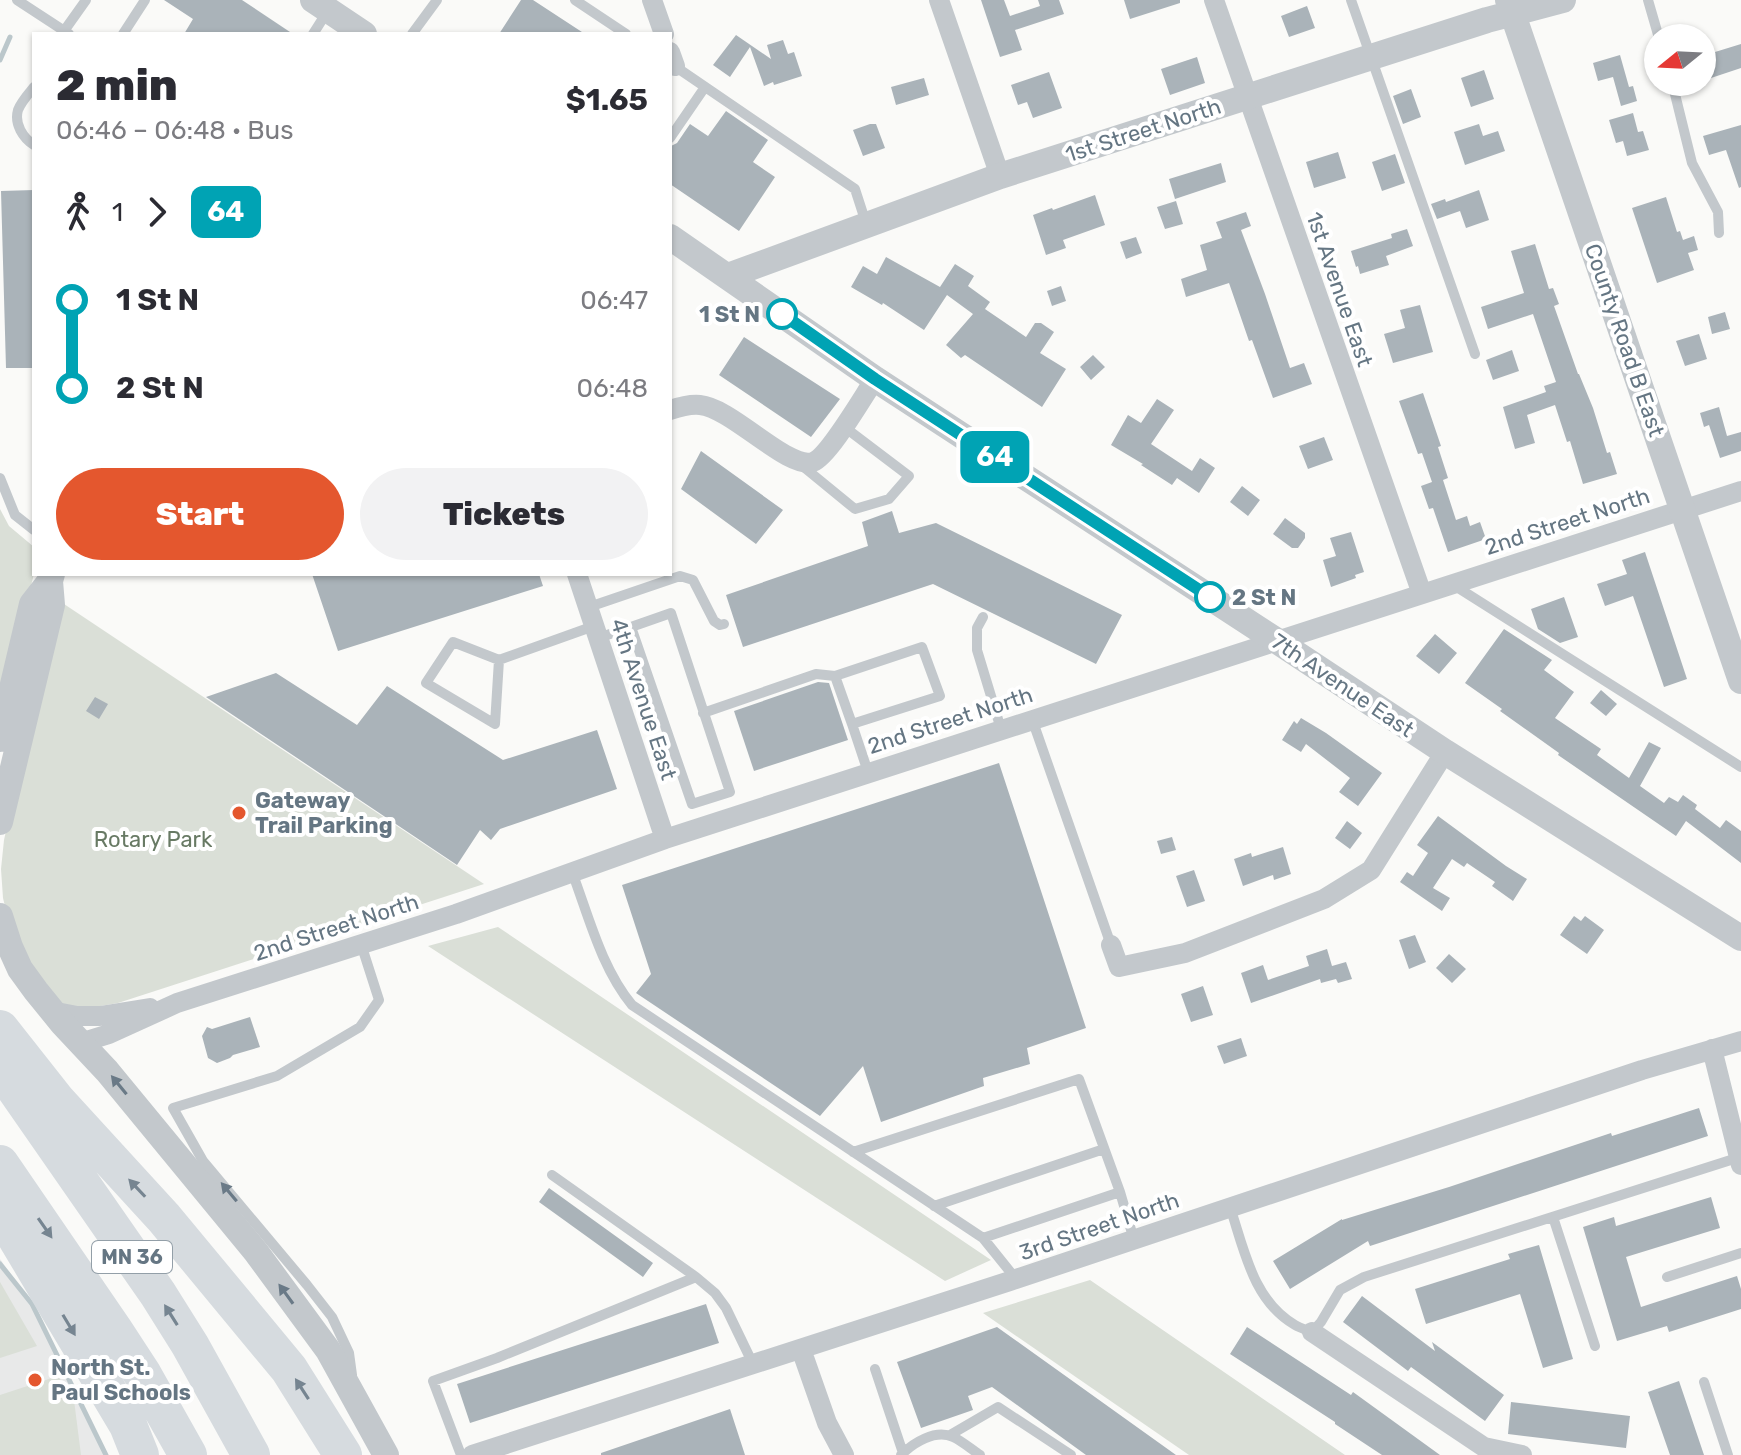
<!DOCTYPE html>
<html lang="en">
<head>
<meta charset="utf-8">
<style>
	:root { --surface:#fff; --page:#f2f2f3; --text:#2b2b33; --muted:#7c7c81; --accent:#e4572e }
	body { margin:0; font-family:Rubik,sans-serif; background:var(--page); color:var(--text); height:100vh; display:flex; flex-direction:column; font-size:30px; white-space:nowrap }
	* { box-sizing:border-box; margin:0 }
	p { font-size:26px; color:var(--muted) }
	.icon { flex:none; width:44px; height:44px; fill:none; stroke:currentColor; stroke-width:2; stroke-linecap:round; stroke-linejoin:round }
	.map { position:relative; flex:1; overflow:hidden }
	.side { position:absolute; left:32px; top:32px; width:640px; height:544px; display:flex; flex-direction:column; background:var(--surface); border-radius:0px; box-shadow:0 2px 6px #0004 }
	.side>* { flex:none }
	.badge { padding:0 16px; border-radius:12px; font-size:28px; line-height:52px }
	.needle { width:52px; rotate:252deg }
	.controls { position:absolute; left:1644px; top:24px; display:grid; gap:16px }
	.controls a { display:grid; place-items:center; width:72px; height:72px; border-radius:50%; background:var(--surface); box-shadow:0 2px 6px #0004; font-size:40px }
	.map>.badge { position:absolute; translate:-50% -50%; box-shadow:0 0 0 4px #fff }
	.legs { display:flex; align-items:center; gap:12px; height:88px; padding:0 24px; font-size:26px }
	.legs p { margin-inline-start:auto }
	.overview { display:flex; align-items:center; justify-content:space-between; height:136px; padding:0 24px }
	h1 { font-size:44px; font-weight:800; line-height:60px }
	.action { display:flex; gap:16px; margin-top:auto; padding:16px 24px }
	.action a { flex:1; height:92px; border-radius:48px; background:var(--accent); color:#fff; font-size:32px; font-weight:800; line-height:92px; text-align:center }
	.action a+a { background:var(--page); color:var(--text) }
	ul { padding:0 24px; list-style:none }
	li { display:flex; align-items:center; gap:28px; height:88px; font-size:30px }
	li i { display:grid; place-items:center; width:12px; height:100%; margin:0 10px; background:currentColor }
	li i::after { content:''; width:20px; height:20px; margin:-10px; border:6px solid; border-radius:50%; background:var(--surface) }
	li p { margin-inline-start:auto }
	li:first-child i { background:linear-gradient(#0000 50%,currentColor 0) }
	li:last-child i { background:linear-gradient(currentColor 50%,#0000 0) }
	.map>svg:first-child { display:block }
</style>
</head>
<body>
<div class="map">
<svg width="1741" height="1455" viewBox="0 0 1741 1455">
	<rect width="100%" height="100%" fill="#fafaf8"/>
	<path fill="#e8e9e9" d="M0,1259L32,1304L107,1455H0Z"/>
	<path fill="#dadfd7" d="M0,509L9,526L34,547V574L0,708Z
		M58,600L484,884L118,1003L83,1009L63,1004L33,972L10,927L3,898L1,869L4,840Z
		M498,927L991,1260L945,1281L428,946Z
		M1090,1280L1345,1455H1189L983,1313Z
		M0,1282L37,1346L0,1358Z
		M58,1376L74,1400L81,1455H0V1395Z"/>
	<g fill="none" stroke-linecap="round" stroke-linejoin="round">
		<path stroke="#bbc7cb" stroke-width="5" d="M0,60L10,37
			M0,1264L32,1304L106,1455"/>
	</g>
	<path fill="#aab3b9" d="M164,0H242L293,34H184L193,19Z
		M521,0H533L585,34H499Z
		M981,0H1004L1010,16L1040,6L1038,0H1059L1064,14L1015,30L1022,50L1000,57Z
		M1124,0H1180V3L1130,19Z
		M1307,6L1315,28L1289,37L1281,16Z
		M736,35L771,59L767,45L783,40L788,54L794,52L802,76L774,85L773,82L764,86L750,47L730,77L713,65Z
		M1741,44V68L1702,81V56Z
		M1620,55L1629,87L1633,86L1637,101L1621,106L1613,77L1598,81L1593,63Z
		M1197,57L1205,83L1170,95L1161,69Z
		M1484,70L1494,99L1471,107L1461,78Z
		M1049,72L1062,108L1033,118L1027,102L1018,105L1011,85Z
		M924,78L929,95L896,105L891,87Z
		M1411,89L1421,117L1403,124L1393,96Z
		M726,111L768,140L753,162L775,177L739,231L670,184L671,146L677,143L690,124L708,136Z
		M1633,113L1638,132L1643,131L1649,150L1627,156L1623,141L1616,143L1609,120Z
		M870,124H876L885,148L863,156L853,130Z
		M1479,124L1483,136L1498,131L1505,151L1465,165L1454,132Z
		M1741,125V187L1739,188L1726,150L1709,155L1703,136Z
		M1338,152L1346,178L1314,188L1306,162Z
		M1395,154L1405,183L1382,191L1372,162Z
		M1221,163L1226,182L1175,199L1169,179Z
		M34,190V368H6L1,191Z
		M1479,190L1489,220L1466,228L1460,211L1437,219L1431,204L1445,199L1446,202Z
		M1095,195L1105,225L1063,240L1066,248L1046,255L1033,215L1052,208L1053,210Z
		M1666,197L1677,232L1680,231L1683,240L1694,236L1698,250L1688,253L1694,270L1657,283L1632,208Z
		M1176,201L1183,224L1165,229L1157,207Z
		M1246,212L1251,226L1241,230L1265,294L1290,368L1304,363L1312,384L1273,398L1252,340L1249,341L1229,283L1186,297L1181,279L1207,270L1200,245L1222,238L1216,222Z
		M1407,229L1413,246L1386,256L1389,265L1360,274L1358,266L1356,267L1351,251L1392,238L1391,234Z
		M1136,237L1142,253L1126,259L1120,242Z
		M1535,244L1549,289L1553,288L1559,304L1554,306L1578,374H1579L1593,408L1607,453L1610,452L1617,474L1583,484L1570,441L1567,442L1555,405L1527,415L1535,443L1515,449L1503,407L1546,392L1544,386L1556,382L1533,314L1488,329L1481,307L1524,293L1511,251Z
		M886,257L940,287L955,264L974,276L968,286L990,302L985,309L1026,337L1035,323H1041L1054,332L1040,353L1066,369L1042,407L965,355L961,358L946,345L973,314L947,295L924,330L883,303L882,305L851,287L863,266L877,274Z
		M1061,286L1066,301L1052,306L1047,291Z
		M1420,305L1433,352L1393,363L1384,334L1405,328L1400,310Z
		M1725,312L1730,329L1712,334L1708,317Z
		M1699,334L1707,359L1685,366L1676,341Z
		M744,337L840,399L811,437L719,375Z
		M1512,350L1519,371L1493,380L1486,360Z
		M1093,355L1105,367L1091,380L1080,367Z
		M1423,393L1441,446L1438,447L1448,478L1443,480L1456,520L1467,516L1470,526L1480,522L1486,539L1448,552L1433,508L1429,509L1421,486L1432,482L1422,453L1418,454L1399,401Z
		M1157,399L1174,410L1151,444L1192,471L1200,458L1215,468L1199,493L1177,478L1172,485L1141,465L1143,464L1111,445L1128,415L1141,423Z
		M1719,407L1727,436L1741,432V451L1720,458L1709,425L1704,427L1700,413Z
		M1324,437L1333,460L1308,469L1299,446Z
		M701,451L783,510L756,544L681,489Z
		M1242,486L1260,500L1248,516L1230,502Z
		M892,511L899,533L936,523L1122,615L1096,664L933,584L743,647L726,595L868,546L862,522Z
		M1285,518L1305,533V538L1298,548H1292L1273,534Z
		M1351,532L1364,572L1355,575L1356,578L1331,587L1323,560L1336,556L1330,538Z
		M1645,552L1687,679L1664,687L1633,596L1605,606L1597,584L1627,574L1622,560Z
		M312,574H539L543,586L338,651Z
		M1564,597L1578,637L1560,643L1538,629L1531,609Z
		M1504,629L1552,660L1544,670L1574,692L1555,718L1601,749L1597,755L1629,778L1649,742L1661,748L1640,786L1664,803L1669,797L1678,802L1683,795L1697,805L1695,809L1720,828L1726,820L1741,831V863L1686,821L1676,836L1558,755L1559,753L1500,711L1502,709L1465,683Z
		M1435,634L1457,653L1439,674L1416,656Z
		M276,673L357,725L387,686L503,760L597,730L617,789L500,829L491,840L480,830L457,865L206,697Z
		M818,682L829,683L848,740L754,771L734,711Z
		M1601,690L1617,704L1606,716L1590,703Z
		M95,697L108,704L99,719L86,711Z
		M1301,718L1326,733L1382,773L1358,806L1339,792L1350,778L1306,744L1301,752L1282,740L1294,721L1297,724Z
		M999,763L1086,1028L1027,1048L1030,1064L983,1078L984,1086L881,1122L863,1066L820,1116L636,993L651,974L622,885Z
		M1438,816L1506,866L1527,879L1513,901L1492,886L1495,882L1467,863L1464,867L1452,859L1433,888L1450,898L1442,911L1400,882L1407,872L1413,876L1428,853L1417,845Z
		M1347,821L1362,833L1350,849L1335,838Z
		M1172,837L1176,850L1161,854L1157,841Z
		M1283,847L1291,874L1274,880L1273,875L1243,886L1234,859L1251,853L1252,857Z
		M1194,870L1205,901L1187,907L1176,876Z
		M1574,916L1581,921L1585,916L1604,930L1587,954L1560,935Z
		M1415,935L1426,962L1409,969L1399,940Z
		M1327,949L1332,966L1346,962L1352,979L1338,983L1336,979L1321,983L1320,979L1251,1003L1241,973L1263,965L1268,980L1309,966L1306,956Z
		M1449,954L1466,969L1452,983L1436,968Z
		M1203,986L1213,1015L1191,1022L1181,994Z
		M250,1017L260,1047L233,1055L230,1058L217,1063L208,1058L202,1036L207,1027L212,1029Z
		M1241,1038L1247,1056L1224,1064L1217,1046Z
		M1699,1108L1708,1136L1370,1246L1368,1241L1290,1289L1273,1261L1342,1219V1220L1449,1187L1611,1133L1612,1136Z
		M549,1188L653,1263L643,1277L539,1202Z
		M1711,1197L1720,1228L1626,1257L1641,1307L1737,1276L1741,1289V1309L1669,1332L1667,1326L1617,1341L1583,1227L1614,1217L1616,1226Z
		M1539,1245L1573,1359L1543,1368L1520,1294L1426,1324L1415,1289L1510,1259L1508,1254Z
		M1362,1296L1435,1351L1432,1342L1504,1395L1485,1421L1411,1367L1408,1371L1343,1322Z
		M706,1304L719,1343L470,1423L457,1384Z
		M997,1327L1176,1455H1086L992,1387L968,1396L973,1410L921,1428L897,1362Z
		M1247,1327L1351,1395L1353,1392L1440,1455H1382L1335,1424V1422L1230,1354Z
		M1679,1381L1704,1455H1670L1648,1392Z
		M1511,1402L1630,1416L1626,1448L1508,1434Z
		M730,1409L745,1455H601V1453Z"/>
	<g fill="none" stroke-linecap="round" stroke-linejoin="round">
		<path stroke="#c3c8cc" stroke-width="10" d="M17,0L69,34
			M575,0L626,34
			M1351,0L1475,354
			M1648,0L1659,38
			M64,31L86,0
			M123,34L145,0
			M313,34L327,12
			M412,34L437,0
			M673,65L855,189L866,223
			M1672,82L1692,163L1718,212L1719,233
			M34,87C29,93 21,102 18,110C14,124 23,138 34,145
			M670,138L705,87
			M800,464L855,509L889,499L909,476L843,426
			M0,478L15,515L34,530
			M1452,584L1741,767
			M589,607L680,576L693,580L714,621L720,625L724,624
			M671,613L730,792L692,804L631,627Z
			M983,617L977,628V650L1001,729
			M598,638L631,627
			M499,660L495,724L426,683L453,642L499,660L594,626
			M835,676L852,724
			M703,713L816,674L835,676L922,647L940,696L852,724L868,772
			M1032,719L1111,945
			M572,872C589,917 601,967 632,1005L983,1238L1016,1279
			M853,1152L1079,1079L1120,1192
			M552,1175L696,1277L715,1293L726,1308L753,1364
			M934,1206L1104,1149
			M1230,1207C1244,1249 1253,1301 1295,1325C1300,1328 1307,1330 1312,1332L1321,1322L1340,1290L1364,1277L1740,1157
			M1553,1217L1595,1346
			M983,1238L1120,1192L1134,1240
			M1667,1277L1741,1253
			M875,1369L903,1453
			M352,1375L349,1353L332,1317L307,1285L203,1161L173,1108L277,1076L360,1027L379,1000L361,944
			M1704,1382L1728,1455
			M950,1435L998,1407L1071,1455
			M461,1455L433,1381L497,1358L696,1277
			M901,1455C913,1443 935,1429 953,1437C962,1441 971,1449 980,1455"/>
		<path stroke="#c3c8cc" stroke-width="20" d="M652,0L664,34
			M939,0L1000,176
			M1214,0L1422,594
			M670,52L675,66
			M670,410C679,407 690,404 700,405C732,408 788,470 813,462C829,456 864,395 875,379
			M577,574L665,839
			M1111,945L1119,967L1185,953L1324,899L1371,870L1445,752
			M51,1011L77,1016H100L150,1008
			M80,1043L109,1034L177,1003L456,914L665,839L1741,491
			M1712,1049L1741,1165
			M1312,1332L1484,1447L1522,1455
			M801,1349L827,1423L844,1455
			M472,1455L1010,1281L1642,1070L1741,1041"/>
		<path stroke="#c3c8cc" stroke-width="26" d="M313,0L364,34
			M1508,0L1741,681
			M670,237L875,379L1277,641L1445,752L1741,938
			M728,276L1000,176L1487,20L1563,0
			M0,739L32,604L50,581L52,574
			M0,822L52,605L50,581
			M0,916L10,947L20,969L36,991L62,1023L107,1071L256,1252L328,1350L386,1455"/>
		<path stroke="#d6dbdf" stroke-width="38" d="M0,1029L56,1100L164,1218L289,1369L343,1455
			M3,1071L158,1294L190,1345L251,1455
			M0,1164L113,1329L143,1375L188,1455
			M0,1210L128,1425L140,1455"/>
	</g>
	<defs><path id="oneway-solid" d="M-6-.8H1V-3.2L6.5 0L1 3.2V.8H-6Z" transform="scale(2)"/></defs>
	<g fill="#6a7a87">
		<use href="#oneway-solid" transform="translate(119 1085) rotate(-129)"/>
		<use href="#oneway-solid" transform="translate(229 1192) rotate(-130)"/>
		<use href="#oneway-solid" transform="translate(286 1294) rotate(-126)"/>
	</g>
	<g fill="#768591">
		<use href="#oneway-solid" transform="translate(137 1188) rotate(-133)"/>
		<use href="#oneway-solid" transform="translate(45 1228) rotate(55)"/>
		<use href="#oneway-solid" transform="translate(171 1315) rotate(-122)"/>
		<use href="#oneway-solid" transform="translate(69 1325) rotate(59)"/>
		<use href="#oneway-solid" transform="translate(302 1389) rotate(-123)"/>
	</g>
	<g fill="none" stroke-linecap="round" stroke-linejoin="round">
		<g stroke="#fff" stroke-width="18">
			<path id="line-1" d="M782,314L875,379L1210,597"/>
		</g>
		<use href="#line-1" stroke="#00a3b4" stroke-width="12"/>
	</g>
	<g fill="#fff" stroke="#00a3b4" stroke-width="4">
		<circle cx="782" cy="314" r="14"/>
		<circle cx="1210" cy="597" r="14"/>
	</g>
	<g fill="#e4572e" stroke="#fff" stroke-width="3">
		<circle cx="239" cy="813" r="8"/>
		<circle cx="35" cy="1380" r="8"/>
	</g>
	<g text-anchor="middle" stroke-width="8" stroke-linejoin="round" paint-order="stroke">
		<rect fill="#fff" stroke="#939fa8" stroke-width="2" x="92" y="1241" width="80" height="32" rx="6"/>
		<g font-size="20" font-weight="bold" fill="#657683">
			<text x="132" y="1264">MN 36</text>
		</g>
		<g font-size="22" fill="#657683" stroke="#fff">
			<text transform="translate(1143 130) rotate(-18)" y="8">1st Street North</text>
			<text transform="translate(1340 289) rotate(71)" y="8">1st Avenue East</text>
			<text transform="translate(1625 340) rotate(71)" y="8">County Road B East</text>
			<text transform="translate(1567 521) rotate(-18)" y="8">2nd Street North</text>
			<text transform="translate(1343 685) rotate(34)" y="8">7th Avenue East</text>
			<text transform="translate(644 699) rotate(72)" y="8">4th Avenue East</text>
			<text transform="translate(950 720) rotate(-18)" y="8">2nd Street North</text>
			<text transform="translate(336 927) rotate(-18)" y="8">2nd Street North</text>
			<text transform="translate(1099 1226) rotate(-19)" y="8">3rd Street North</text>
		</g>
		<g font-size="22" font-weight="bold" fill="#657683" stroke="#fff" text-anchor="end">
			<text x="760" y="322">1 St N</text>
			<text x="1232" y="605" text-anchor="start">2 St N</text>
		</g>
		<g font-size="22" font-weight="bold" fill="#657683" stroke="#fff" text-anchor="start">
			<text x="255" y="808">Gateway<tspan x="255" dy="25">Trail Parking</tspan></text>
			<text x="51" y="1375">North St.<tspan x="51" dy="25">Paul Schools</tspan></text>
		</g>
		<g font-size="22" fill="#687a64" stroke="#fff">
			<text x="153" y="847">Rotary Park</text>
		</g>
	</g>
</svg>
<div class="controls">
<a><svg class="needle" viewBox="-14 -14 28 28"><path d="M0-13l5 13h-10z" fill="#e53935"/><path d="M0 13l5-13h-10z" fill="#7c7c81"/></svg></a>
</div>
<b class="badge" style="left:995px;top:457px;background:#00a3b4;color:#fff">64</b>
<section class="side">
<div class="overview"><div><h1>2 min</h1><p>06:46 – 06:48 · Bus</p></div><b>$1.65</b></div>
<div class="legs"><svg class="icon" aria-label="walk" viewBox="0 0 24 24"><circle cx="13" cy="4" r="2"/><path d="M13 8l-2 6 4 7M11 14l-3 7M7 12l3-4h3l4 4"/></svg>1<svg class="icon" aria-label="forward" viewBox="0 0 24 24"><path d="M9 5l7 7-7 7"/></svg><b class="badge" style="background:#00a3b4;color:#fff">64</b></div>
<ul>
<li><i style="color:#00a3b4"></i><b>1 St N</b><p>06:47</p></li>
<li><i style="color:#00a3b4"></i><b>2 St N</b><p>06:48</p></li>
</ul>
<div class="action"><a>Start</a><a>Tickets</a></div>
</section>
</div>
</body>
</html>
